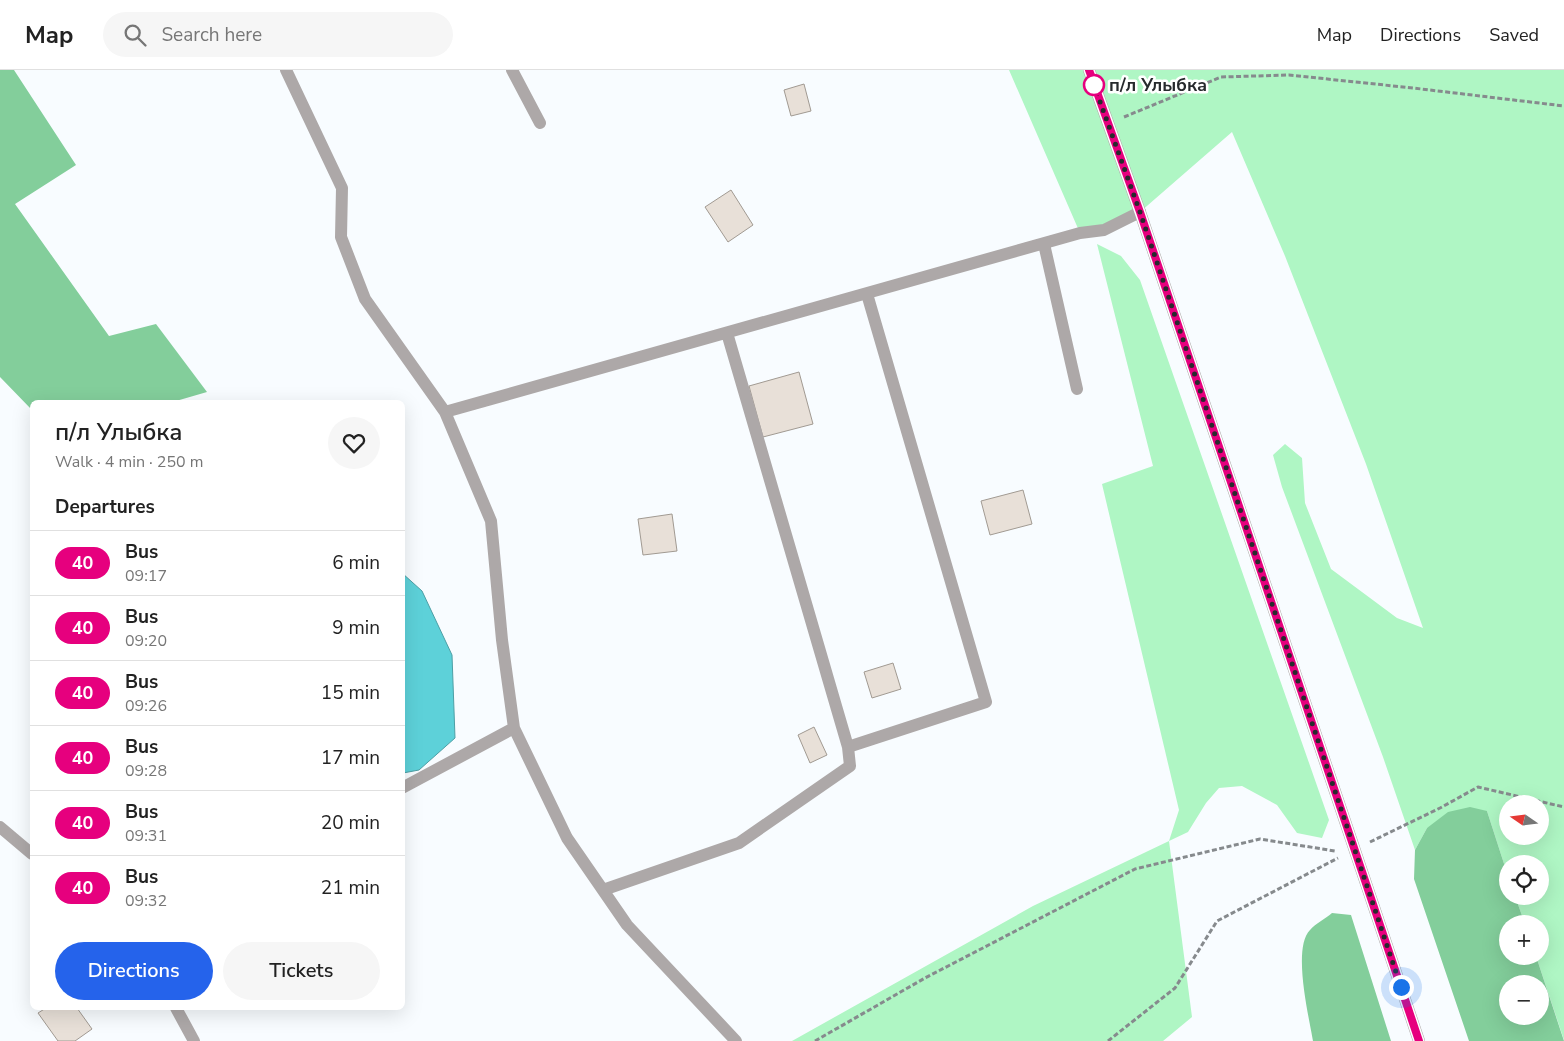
<!DOCTYPE html>
<html lang="en">
<head>
<meta charset="utf-8">
<style>
	:root { --surface:#fff; --page:#f6f6f6; --text:#222; --muted:#767676; --line:#e0e0e0; --accent:#2563eb }
	body { margin:0; font-family:"Nunito Sans",sans-serif; background:var(--page); color:var(--text); height:100vh; display:flex; flex-direction:column; font-size:19px; white-space:nowrap }
	* { box-sizing:border-box; margin:0 }
	p { font-size:16px; color:var(--muted) }
	.icon { flex:none; width:28px; height:28px; fill:none; stroke:currentColor; stroke-width:2; stroke-linecap:round; stroke-linejoin:round }
	.map { position:relative; flex:1; overflow:hidden }
	.side { position:absolute; left:30px; top:330px; width:375px; height:610px; display:flex; flex-direction:column; background:var(--surface); border-radius:8px; box-shadow:0 5px 20px #0002 }
	.side>* { flex:none }
	.badge { padding:0 10px; border-radius:16px; font-size:18px; line-height:32px }
	.needle { width:32px; rotate:284deg }
	.tools { position:absolute; left:1499px; top:725px; display:grid; gap:10px }
	.tools a { display:grid; place-items:center; width:50px; height:50px; border-radius:50%; background:var(--surface); box-shadow:0 5px 20px #0002; font-size:25px }
	.you { position:absolute; width:25px; height:25px; margin:-12px; border:4px solid #fff; border-radius:50%; background:#1a73e8; box-shadow:0 0 0 8px #1a73e833 }
	.map>.badge { position:absolute; translate:-50% -50%; box-shadow:0 0 0 2px #fff }
	h2 { padding:0 25px; font-size:19px; line-height:45px }
	.round { display:grid; place-items:center; flex:none; width:52px; height:52px; border-radius:26px; background:var(--page) }
	.headline { display:flex; align-items:center; justify-content:space-between; height:85px; padding:0 25px }
	h1 { font-size:24px; font-weight:600; line-height:38px }
	.primary-button { display:flex; gap:10px; margin-top:auto; padding:10px 25px }
	.primary-button a { flex:1; height:58px; border-radius:30px; background:var(--accent); color:#fff; font-size:20px; font-weight:600; line-height:58px; text-align:center }
	.primary-button a+a { background:var(--page); color:var(--text) }
	ul { padding:0; list-style:none }
	li { display:flex; align-items:center; gap:15px; height:65px; padding:0 25px; border-top:1px solid var(--line) }
	li div { flex:1 }
	li b { display:block; font-size:19px }
	li em { font-style:normal }
	li .badge { min-width:55px; font-weight:700; text-align:center }
	header { display:flex; align-items:center; gap:30px; box-sizing:border-box; height:70px; padding:0 25px; background:var(--surface); border-bottom:1px solid var(--line) }
	header strong { font-size:24px }
	nav { display:flex; gap:28px; margin-inline-start:auto; font-size:18px }
	.search { width:350px; height:45px; background:var(--page); display:flex; align-items:center; gap:12px; box-sizing:border-box; padding:0 18px; border-radius:28px; color:var(--muted); font-size:19px }
	.map>svg:first-child { display:block }
</style>
</head>
<body>
<header>
<strong>Map</strong>
<div class="search"><svg class="icon" aria-label="search" viewBox="0 0 24 24"><circle cx="10" cy="10" r="6"/><path d="M15 15l6 6"/></svg>Search here</div>
<nav><a>Map</a><a>Directions</a><a>Saved</a></nav>
</header>
<div class="map">
<svg width="1564" height="971" viewBox="0 0 1564 971">
	<rect width="100%" height="100%" fill="#f8fcff"/>
	<path fill="#aff6c4" fill-rule="evenodd" d="M1009,0H1564V970L1536,886H1540V854H1525L1515,826H1540V794H1508L1507,803L1487,741L1427,758L1415,780L1383,687L1282,417L1273,385L1285,374L1302,388L1305,433L1331,499L1397,548L1423,558L1366,394L1285,186L1232,62L1140,142L1080,163ZM1508,734H1540V766H1508Z
		M1097,174L1121,186L1140,210L1329,750L1322,768L1297,763L1277,735L1242,716L1219,718L1206,733L1188,762L1169,771L1192,947L1163,971H792L1033,836L1169,771L1179,740L1102,414L1153,396Z"/>
	<path fill="#83ce9b" fill-rule="evenodd" d="M0,0H14L76,95L15,134L109,266L156,254L207,322L176,331V332H32V340L0,307Z
		M1470,737L1487,741L1507,803L1508,826H1515L1525,854H1508V886H1536L1564,971H1469L1414,809L1415,780L1427,758L1448,742ZM1508,914H1540V946H1508Z
		M1332,843L1351,845L1391,971H1313C1309,947 1292,878 1310,860C1316,853 1325,849 1332,843Z"/>
	<path fill="#5dd1d9" stroke="#4d9fa5" d="M402,503L422,521L452,585L455,668L419,700L403,703Z"/>
	<path fill="#e8e0d8" stroke="#a19a92" d="M804,14L811,41L791,46L784,20Z
		M731,120L753,155L728,172L705,137Z
		M799,302L813,354L763,367L749,316Z
		M1023,420L1032,454L990,465L981,431Z
		M672,444L677,481L643,485L638,449Z
		M893,593L901,619L872,628L864,602Z
		M814,657L827,685L810,693L798,665Z
		M46,938H77L92,959L75,971H58L38,943Z"/>
	<g fill="none" stroke-linecap="round" stroke-linejoin="round">
		<path stroke="#868a8d" stroke-width="3" stroke-dasharray="5 2.5" stroke-linecap="butt" d="M1124,47L1221,7L1289,5L1413,18L1564,36
			M1370,772L1440,738L1478,717L1564,737
			M815,971L925,908L1135,799L1260,769L1335,781
			M1108,971L1175,918L1217,851L1338,788"/>
		<path stroke="#ada8a8" stroke-width="12" d="M286,0L342,118L341,167L365,229L445,342L491,451L502,570L514,658L567,768L627,855L736,971
			M512,0L540,53
			M1044,174L1077,319
			M727,263L848,677
			M445,342L1080,163L1104,160L1140,142
			M402,718L514,658
			M0,757L32,784
			M603,820L739,773L850,696L848,677L986,632L867,224
			M176,938L194,971"/>
		<path stroke="#ada8a8" stroke-width="12" d="M1089,0L1140,142L1419,971"/>
	</g>
	<g fill="none" stroke-linecap="round" stroke-linejoin="round">
		<g stroke="#fff" stroke-width="11">
			<path id="line" d="M1089,0L1140,142L1419,971"/>
		</g>
		<use href="#line" stroke="#e6007e" stroke-width="8"/>
		<path stroke="#272a2d" stroke-width="5" stroke-dasharray="0 9" d="M1094,15L1140,142L1401,917"/>
	</g>
	<circle fill="#fff" stroke="#e6007e" stroke-width="2.5" cx="1094" cy="15" r="10"/>
	<g text-anchor="middle" stroke-width="5" stroke-linejoin="round" paint-order="stroke">
		<g font-size="18" font-weight="bold" fill="#272a2d" stroke="#fff" text-anchor="start">
			<text x="1109" y="21">п/л Улыбка</text>
		</g>
	</g>
</svg>
<div class="tools">
<a><svg class="needle" viewBox="-14 -14 28 28"><path d="M0-13l5 13h-10z" fill="#e53935"/><path d="M0 13l5-13h-10z" fill="#767676"/></svg></a>
<a><svg class="icon" aria-label="locate" viewBox="0 0 24 24"><circle cx="12" cy="12" r="6"/><path d="M12 2v4M12 18v4M2 12h4M18 12h4"/></svg></a>
<a>+</a>
<a>−</a>
</div>
<div class="you" style="left:1401px;top:917px"></div>
<section class="side">
<div class="headline"><div><h1>п/л Улыбка</h1><p>Walk · 4 min · 250 m</p></div><a class="round"><svg class="icon" aria-label="heart" viewBox="0 0 24 24"><path d="M12 20l-8-8c-3-5 5-10 8-4 3-6 11-1 8 4z"/></svg></a></div>
<h2>Departures</h2>
<ul>
<li><span class="badge" style="background:#e6007e;color:#fff">40</span><div><b>Bus</b><p>09:17</p></div><em>6 min</em></li>
<li><span class="badge" style="background:#e6007e;color:#fff">40</span><div><b>Bus</b><p>09:20</p></div><em>9 min</em></li>
<li><span class="badge" style="background:#e6007e;color:#fff">40</span><div><b>Bus</b><p>09:26</p></div><em>15 min</em></li>
<li><span class="badge" style="background:#e6007e;color:#fff">40</span><div><b>Bus</b><p>09:28</p></div><em>17 min</em></li>
<li><span class="badge" style="background:#e6007e;color:#fff">40</span><div><b>Bus</b><p>09:31</p></div><em>20 min</em></li>
<li><span class="badge" style="background:#e6007e;color:#fff">40</span><div><b>Bus</b><p>09:32</p></div><em>21 min</em></li>
</ul>
<div class="primary-button"><a>Directions</a><a>Tickets</a></div>
</section>
</div>
</body>
</html>
